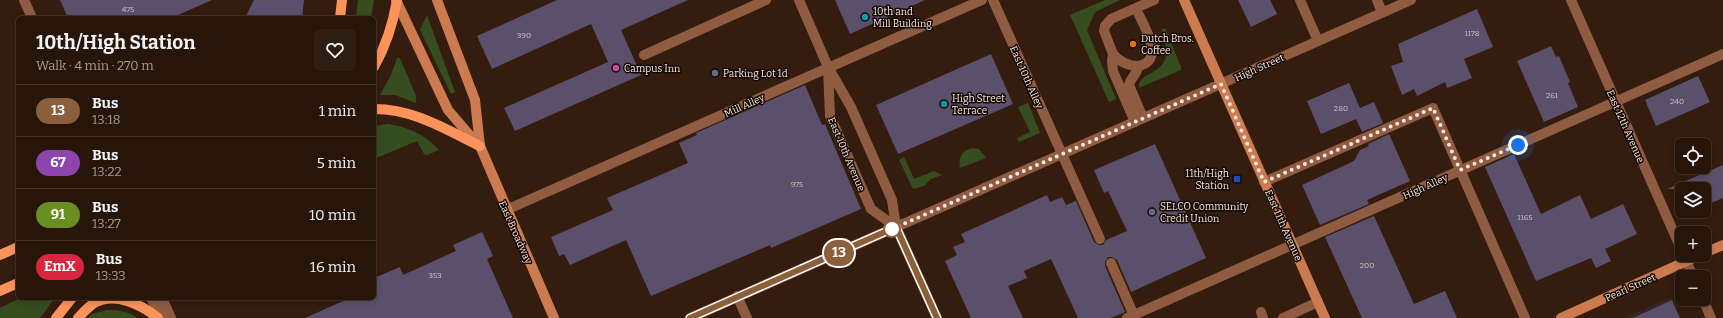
<!DOCTYPE html>
<html lang="en">
<head>
<meta charset="utf-8">
<style>
	:root { --surface:#27150a; --page:#2f1e13; --text:#f1f3f6; --muted:#a49f9c; --line:#43342b }
	body { margin:0; font-family:Bitter,serif; background:var(--page); color:var(--text); height:100vh; display:flex; flex-direction:column; font-size:15px; white-space:nowrap }
	* { box-sizing:border-box; margin:0 }
	p { font-size:13px; color:var(--muted) }
	.icon { flex:none; width:22px; height:22px; fill:none; stroke:currentColor; stroke-width:2; stroke-linecap:round; stroke-linejoin:round }
	.map { position:relative; flex:1; overflow:hidden }
	.details { position:absolute; left:16px; top:16px; width:360px; height:284px; display:flex; flex-direction:column; background:var(--surface); border-radius:6px; box-shadow:0 2px 6px #0003,0 0 0 1px var(--line) }
	.details>* { flex:none }
	.badge { padding:0 8px; border-radius:13px; font-size:14px; line-height:26px }
	.fabs { position:absolute; left:1675px; top:138px; display:grid; gap:8px }
	.fabs a { display:grid; place-items:center; width:36px; height:36px; border-radius:6px; background:var(--surface); box-shadow:0 2px 6px #0003,0 0 0 1px var(--line); font-size:20px }
	.you { position:absolute; width:20px; height:20px; margin:-10px; border:3px solid #fff; border-radius:50%; background:#1a73e8; box-shadow:0 0 0 6px #1a73e833 }
	.map>.badge { position:absolute; translate:-50% -50%; box-shadow:0 0 0 2px #fff }
	.round { display:grid; place-items:center; flex:none; width:42px; height:42px; border-radius:6px; background:var(--page) }
	.overview { display:flex; align-items:center; justify-content:space-between; height:68px; padding:0 20px }
	h1 { font-size:19px; font-weight:700; line-height:30px }
	ul { padding:0; list-style:none }
	li { display:flex; align-items:center; gap:12px; height:52px; padding:0 20px; border-top:1px solid var(--line) }
	li div { flex:1 }
	li b { display:block; font-size:15px }
	li em { font-style:normal }
	li .badge { min-width:44px; font-weight:700; text-align:center }
	.map>svg:first-child { display:block }
</style>
</head>
<body>
<div class="map">
<svg width="1723" height="318" viewBox="0 0 1723 318">
	<rect width="100%" height="100%" fill="#341c0e"/>
	<path fill="#372425" d="M1671,297L1680,318H1623Z"/>
	<path fill="#354d1f" d="M358,0H374L371,18H356Z
		M1105,0H1120L1095,12L1087,30L1116,99L1109,102L1070,15Z
		M427,15L455,92L451,94L420,30Z
		M1165,28L1181,67V70L1139,88C1136,68 1182,78 1161,30Z
		M397,58H400L416,96V103L395,95H380L391,75Z
		M1028,103L1040,133L1019,142L1017,138L1030,132L1018,107Z
		M388,124C408,127 426,135 439,150L427,155L424,154L417,141L374,159V126Z
		M973,148L979,149L986,158L960,168C958,158 962,150 973,148Z
		M904,157L914,179L934,171L942,175L931,179L924,186L913,189L899,160Z
		M20,298H55L40,318H0V308Z
		M107,310C119,310 128,311 138,318H88L92,314Z"/>
	<path fill="#5a506b" d="M60,0H212L171,18H68Z
		M254,0H304L302,18H245Z
		M557,0H688L621,30L641,75L515,131L504,108L608,62L591,24L492,69L477,36Z
		M835,0H925L850,34Z
		M1238,0H1270L1277,14L1251,27Z
		M1477,9L1493,47L1464,59L1472,78L1447,88L1445,82L1417,96L1414,89L1402,95L1391,66L1403,62L1398,44Z
		M1551,46L1556,57L1559,56L1570,82L1568,83L1578,107L1544,122L1517,61Z
		M991,54L1013,104L898,154L876,105Z
		M1698,76L1710,102L1656,126L1645,100Z
		M1349,83L1360,108L1374,102L1383,123L1362,132L1356,119L1321,134L1307,101Z
		M805,85L822,125L825,124L861,209L771,248L770,245L651,296L626,240L570,265L564,254L559,256L551,237L613,210L607,198L688,163L679,143L697,135L696,133Z
		M1389,134L1410,181L1367,200L1369,204L1320,225L1302,185L1354,161L1360,150L1369,146L1368,144Z
		M1155,144L1206,258L1131,292L1117,260L1112,257H1108L1105,262V266L1125,312L1111,318H1078L1051,259L1024,271L1027,278L1008,286L1023,318H971L945,261L957,255L953,247L965,242L961,234L1047,195L1050,202L1062,197L1066,205L1076,201L1094,242L1099,245H1103L1106,240L1127,231L1108,191L1104,193L1094,170Z
		M1514,154L1541,214L1580,195L1591,219L1623,204L1637,234L1605,249L1611,261L1596,268L1591,258L1536,281L1485,167Z
		M1723,165V198L1704,206V189H1667Z
		M1374,216L1414,304L1445,291L1457,318H1362L1325,237Z
		M482,232L493,256L487,259L513,318H305L350,298H374V278L400,267L403,275L456,251L453,245Z
		M1672,300L1680,318H1633Z"/>
	<g fill="none" stroke-linecap="round" stroke-linejoin="round">
		<path stroke="#8f5c42" stroke-width="10" d="M993,0L1100,239
			M1300,0L1318,41
			M1377,0L1382,12
			M1136,9C1143,24 1167,61 1138,66C1137,76 1131,76 1129,85L1143,118
			M1113,54C1120,62 1127,66 1138,66
			M644,55L766,0
			M1135,122L1113,71L1112,61L1113,54L1104,31L1105,26L1111,19L1154,0
			M1264,182L1433,108L1525,318
			M506,210L982,0
			M1111,263L1135,318
			M737,296L747,318
			M1261,312L1263,318
			M1127,318L1723,54
			M1283,318L1318,302"/>
		<path stroke="#8f5c42" stroke-width="10" d="M24,0L32,18
			M1571,0L1682,251
			M1684,255L1693,277
			M1703,299L1711,318"/>
		<path stroke="#8f5c42" stroke-width="10" d="M799,0L828,67L851,107L892,200L896,227L937,318
			M828,69L830,116L871,209L896,227
			M151,298L161,318
			M162,298L171,318
			M690,318L1411,0"/>
		<path stroke="#cc7b51" stroke-width="10" d="M396,0L448,110L478,145
			M437,0L475,100L480,146L554,318
			M1184,0L1325,318
			M1704,253L1723,245
			M1561,318L1700,255"/>
		<path stroke="#fc935b" stroke-width="10" d="M340,18L342,0
			M374,67C386,46 393,24 397,0
			M374,109C414,109 445,129 480,146
			M0,255L18,247
			M0,291L18,283
			M56,318L72,298
			M78,318C83,313 88,307 94,303C115,291 142,305 158,318"/>
	</g>
	<g fill="none" stroke-linecap="round" stroke-linejoin="round">
		<g stroke="#fff" stroke-width="9">
			<path id="line" d="M690,318L896,227L937,318"/>
		</g>
		<use href="#line" stroke="#8b5e3c" stroke-width="6"/>
		<path stroke="#f8e7de" stroke-width="4" stroke-dasharray="0 7.2" d="M892,229L1221,84L1264,182L1433,108L1460,170L1518,145"/>
	</g>
	<g fill="#0f9aa8" stroke="#140904" stroke-width="1.5">
		<circle cx="865" cy="17" r="4"/>
		<circle cx="944" cy="104" r="4"/>
	</g>
	<circle fill="#e8710a" stroke="#140904" stroke-width="1.5" cx="1133" cy="44" r="4"/>
	<circle fill="#d1479c" stroke="#140904" stroke-width="1.5" cx="616" cy="68" r="4"/>
	<g fill="#5c6f8a" stroke="#140904" stroke-width="1.5">
		<circle cx="715" cy="73" r="4"/>
		<circle cx="1152" cy="212" r="4"/>
	</g>
	<rect fill="#1a4fb4" stroke="#140904" stroke-width="1.5" x="1233" y="175" width="8" height="8" rx="2"/>
	<circle fill="#fff" stroke="#8b5e3c" stroke-width="2" cx="892" cy="229" r="8"/>
	<g text-anchor="middle" stroke-width="3" stroke-linejoin="round" paint-order="stroke">
		<g font-size="8" fill="#d0c1c1">
			<text x="128" y="12">475</text>
			<text x="1472" y="36">1178</text>
			<text x="524" y="38">390</text>
			<text x="1552" y="98">261</text>
			<text x="1677" y="104">240</text>
			<text x="1341" y="111">280</text>
			<text x="797" y="187">975</text>
			<text x="1525" y="220">1165</text>
			<text x="1367" y="268">200</text>
			<text x="435" y="278">353</text>
		</g>
		<g font-size="10" fill="#f8e7de" stroke="#140904" text-anchor="start">
			<text x="873" y="15">10th and<tspan x="873" dy="12">Mill Building</tspan></text>
			<text x="1141" y="42">Dutch Bros.<tspan x="1141" dy="12">Coffee</tspan></text>
			<text x="624" y="72">Campus Inn</text>
			<text x="723" y="77">Parking Lot 1d</text>
			<text x="952" y="102">High Street<tspan x="952" dy="12">Terrace</tspan></text>
			<text x="1229" y="177" text-anchor="end">11th/High<tspan x="1229" dy="12">Station</tspan></text>
			<text x="1160" y="210">SELCO Community<tspan x="1160" dy="12">Credit Union</tspan></text>
		</g>
		<g font-size="10" fill="#f8e7de" stroke="#140904">
			<text transform="translate(1259 67) rotate(-24)" y="4">High Street</text>
			<text transform="translate(1027 77) rotate(66)" y="4">East 10th Alley</text>
			<text transform="translate(744 105) rotate(-24)" y="4">Mill Alley</text>
			<text transform="translate(1626 126) rotate(66)" y="4">East 12th Avenue</text>
			<text transform="translate(847 154) rotate(67)" y="4">East 10th Avenue</text>
			<text transform="translate(1425 186) rotate(-24)" y="4">High Alley</text>
			<text transform="translate(1284 225) rotate(66)" y="4">East 11th Avenue</text>
			<text transform="translate(516 232) rotate(66)" y="4">East Broadway</text>
			<text transform="translate(1630 287) rotate(-24)" y="4">Pearl Street</text>
		</g>
	</g>
</svg>
<div class="fabs">
<a><svg class="icon" aria-label="locate" viewBox="0 0 24 24"><circle cx="12" cy="12" r="6"/><path d="M12 2v4M12 18v4M2 12h4M18 12h4"/></svg></a>
<a><svg class="icon" aria-label="layers" viewBox="0 0 24 24"><path d="M12 4l9 5-9 5-9-5zM3 14l9 5 9-5"/></svg></a>
<a>+</a>
<a>−</a>
</div>
<div class="you" style="left:1518px;top:145px"></div>
<b class="badge" style="left:839px;top:253px;background:#8b5e3c;color:#fff">13</b>
<section class="details">
<div class="overview"><div><h1>10th/High Station</h1><p>Walk · 4 min · 270 m</p></div><a class="round"><svg class="icon" aria-label="heart" viewBox="0 0 24 24"><path d="M12 20l-8-8c-3-5 5-10 8-4 3-6 11-1 8 4z"/></svg></a></div>
<ul>
<li><span class="badge" style="background:#8b5e3c;color:#fff">13</span><div><b>Bus</b><p>13:18</p></div><em>1 min</em></li>
<li><span class="badge" style="background:#8e44ad;color:#fff">67</span><div><b>Bus</b><p>13:22</p></div><em>5 min</em></li>
<li><span class="badge" style="background:#6b8e23;color:#fff">91</span><div><b>Bus</b><p>13:27</p></div><em>10 min</em></li>
<li><span class="badge" style="background:#d7263d;color:#fff">EmX</span><div><b>Bus</b><p>13:33</p></div><em>16 min</em></li>
</ul>
</section>
</div>
</body>
</html>
